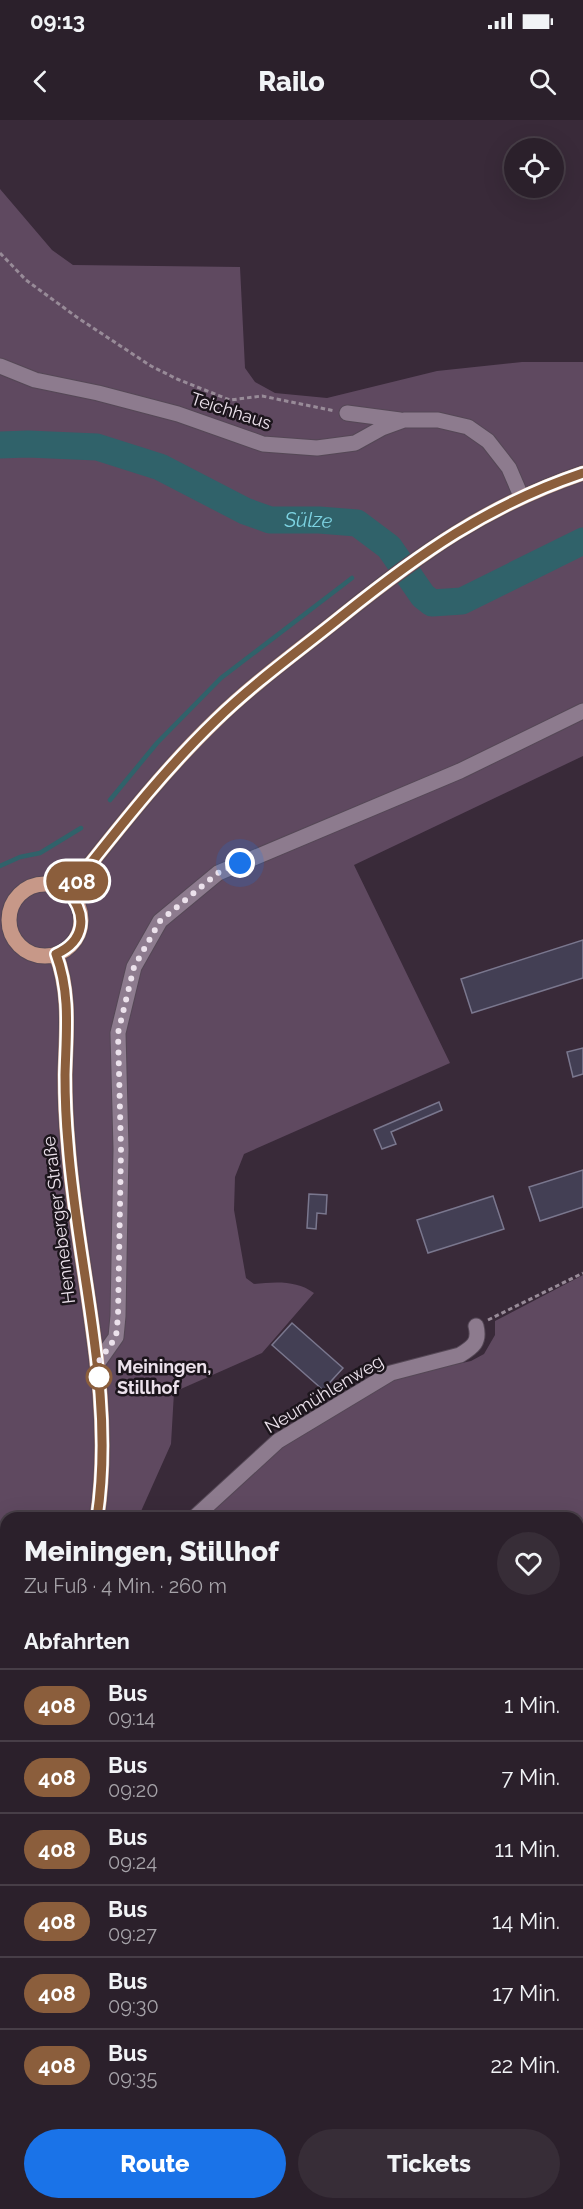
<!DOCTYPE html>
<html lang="de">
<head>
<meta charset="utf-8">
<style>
	:root { --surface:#2b202b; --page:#372d37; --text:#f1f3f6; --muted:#a6a3a9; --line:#473e47; --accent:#1a73e8 }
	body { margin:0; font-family:Raleway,sans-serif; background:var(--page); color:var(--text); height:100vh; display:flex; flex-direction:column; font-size:22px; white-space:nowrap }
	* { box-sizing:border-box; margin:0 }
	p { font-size:20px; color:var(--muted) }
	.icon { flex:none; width:33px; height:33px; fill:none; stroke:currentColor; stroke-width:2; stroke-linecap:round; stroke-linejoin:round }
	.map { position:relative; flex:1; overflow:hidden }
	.panel { position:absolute; left:0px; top:1392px; width:584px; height:698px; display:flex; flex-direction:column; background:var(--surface); border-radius:18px 18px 0 0; box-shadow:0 6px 24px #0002,0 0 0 2px var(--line) }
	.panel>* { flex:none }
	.badge { padding:0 12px; border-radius:20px; font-size:21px; line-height:39px }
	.fabs { position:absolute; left:504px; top:18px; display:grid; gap:12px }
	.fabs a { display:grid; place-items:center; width:60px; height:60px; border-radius:50%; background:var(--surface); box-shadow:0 6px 24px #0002,0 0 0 2px var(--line); font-size:30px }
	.you { position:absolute; width:30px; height:30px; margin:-15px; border:4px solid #fff; border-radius:50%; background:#1a73e8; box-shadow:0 0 0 9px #1a73e833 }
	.map>.badge { position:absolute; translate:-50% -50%; box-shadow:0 0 0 3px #fff }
	h2 { padding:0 24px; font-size:22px; line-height:54px }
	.round { display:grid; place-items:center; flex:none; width:63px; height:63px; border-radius:32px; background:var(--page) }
	.overview { display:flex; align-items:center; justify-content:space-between; height:102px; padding:0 24px }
	h1 { font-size:28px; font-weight:800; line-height:45px }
	.action { display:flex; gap:12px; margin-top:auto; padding:12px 24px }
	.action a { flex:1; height:69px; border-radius:36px; background:var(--accent); color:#fff; font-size:24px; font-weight:800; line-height:69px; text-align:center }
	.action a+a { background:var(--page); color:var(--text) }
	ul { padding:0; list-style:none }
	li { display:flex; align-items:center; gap:18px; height:72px; padding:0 24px; border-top:2px solid var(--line) }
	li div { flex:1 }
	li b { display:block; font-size:22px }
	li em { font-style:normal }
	li .badge { min-width:66px; font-weight:700; text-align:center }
	.status { display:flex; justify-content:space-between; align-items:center; height:42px; padding:0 30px; background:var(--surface); direction:ltr }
	.status svg { height:16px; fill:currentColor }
	header { display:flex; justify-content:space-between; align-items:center; height:78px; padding:0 24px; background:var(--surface); font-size:27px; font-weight:800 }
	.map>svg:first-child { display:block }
</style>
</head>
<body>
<div class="status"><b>09:13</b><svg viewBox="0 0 49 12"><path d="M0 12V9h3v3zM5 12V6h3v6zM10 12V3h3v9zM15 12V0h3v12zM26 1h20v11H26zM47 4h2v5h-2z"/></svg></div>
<header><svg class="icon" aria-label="back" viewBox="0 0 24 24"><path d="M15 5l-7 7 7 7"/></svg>Railo<svg class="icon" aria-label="search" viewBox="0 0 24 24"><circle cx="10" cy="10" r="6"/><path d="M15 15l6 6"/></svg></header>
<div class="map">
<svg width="583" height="2089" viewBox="0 0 583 2089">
	<rect width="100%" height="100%" fill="#392a39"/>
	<path fill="#5f4960" d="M0,69L52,130L73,145L240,147L245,248L255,262L275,273L327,278L437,251L522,242H583V636L354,745L450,943L244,1034L235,1057L234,1090L246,1158L254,1164C275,1162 296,1160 314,1173L262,1233L174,1272L171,1324L138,1398H6V1639H0Z
		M583,1155V1750L578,1748V1398H199L283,1325L393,1258L471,1241L484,1234L495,1215V1201Z
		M578,1829L583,1831V2089H0V1922L6,1921V2084H578Z"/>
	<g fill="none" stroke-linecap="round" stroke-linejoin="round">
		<path stroke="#30626a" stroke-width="4.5" d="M110,680L157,623L221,558L352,458
			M0,746L20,737L40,733L81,708
			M0,1755L6,1756
			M578,1834L583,1836"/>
		<path stroke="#30626a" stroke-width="27" id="s1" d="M0,325L28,324L97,327L160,347L245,391L270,400H319L357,403L389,427L423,476L432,483L462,481L583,421"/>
	</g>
	<path fill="#433f54" stroke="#7a778e" stroke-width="1.5" d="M583,820V858L472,893L461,859Z
		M583,928V954L573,957L567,932Z
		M439,982L442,990L391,1012L396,1024L382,1029L374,1010Z
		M583,1050V1087L540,1101L529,1067Z
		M309,1074L327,1075L326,1094L317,1093L316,1109L307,1108Z
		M493,1076L504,1109L428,1133L417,1100Z
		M292,1203L343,1248L323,1270L272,1225Z"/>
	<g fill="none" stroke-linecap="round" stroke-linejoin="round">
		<g stroke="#554856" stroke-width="17">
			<path id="minor" d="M0,246L35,260L98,273L178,294L263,324L317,328L355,323L382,308L404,300H438L468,307L488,321L509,348L521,376
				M347,293L400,300
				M97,1244L116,1217L118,1196L121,1029L118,913L134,847L160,801L218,753L460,651L583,591
				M194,1398L278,1321L391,1253L460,1235C473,1227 480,1222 476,1206
				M0,1739H6"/>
		</g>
		<g stroke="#554856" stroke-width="17">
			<path id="major" d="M9 800a36 36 0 1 1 72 0a36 36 0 1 1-72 0Z
				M68,772C115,713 161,653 216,600C255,562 300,530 342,496C421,433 486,386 583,353
				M56,834C71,874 66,914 65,955C65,978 66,1001 68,1023C77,1149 116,1272 97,1398
				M0,1666L6,1657"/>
		</g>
		<path stroke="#988b98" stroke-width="3" stroke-dasharray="4.5 3" stroke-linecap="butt" d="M0,133L26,160L78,198L151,246L177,259L230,280L262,276L335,291
			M488,1200L583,1153
			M578,1529L583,1530
			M578,1659H583
			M578,1725L583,1726
			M578,1821L583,1822
			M578,2058L583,2057
			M483,2089L488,2084"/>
		<use href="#minor" stroke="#8d7b8e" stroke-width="15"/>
		<use href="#major" stroke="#c79888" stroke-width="15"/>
	</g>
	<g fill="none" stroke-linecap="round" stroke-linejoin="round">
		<g stroke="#fff" stroke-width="14">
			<path id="line" d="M97,1398C116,1272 77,1148 68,1023C66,1001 65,978 65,955C66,914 71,874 56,834C85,821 88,795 68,772C115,713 161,653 216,600C255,562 300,530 342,496C419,434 488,385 583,353"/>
		</g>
		<use href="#line" stroke="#8b5e3c" stroke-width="9"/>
		<path stroke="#ece2ec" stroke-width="6" stroke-dasharray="0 10.8" d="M99,1257V1259L97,1244L116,1217L118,1196L121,1029L118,913L134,847L160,801L218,753L240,743"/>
	</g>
	<circle fill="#fff" stroke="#8b5e3c" stroke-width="3" cx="99" cy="1257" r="12"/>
	<g text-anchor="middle" stroke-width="5" stroke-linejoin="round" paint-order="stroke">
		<g font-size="18" fill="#ece2ec" stroke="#1c151c">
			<text transform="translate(231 291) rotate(18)" y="6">Teichhaus</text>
			<text transform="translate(59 1100) rotate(-97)" y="6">Henneberger Straße</text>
			<text transform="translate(324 1274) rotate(-31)" y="6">Neumühlenweg</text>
		</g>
		<g font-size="18" font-weight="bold" fill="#ece2ec" stroke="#1c151c" text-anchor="start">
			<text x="117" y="1253">Meiningen,<tspan x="117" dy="21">Stillhof</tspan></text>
		</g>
		<g font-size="20" font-style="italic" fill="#7dd3e2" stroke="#1c151c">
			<text dy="7" stroke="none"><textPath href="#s1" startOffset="324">Sülze</textPath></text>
		</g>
	</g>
</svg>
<div class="fabs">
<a><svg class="icon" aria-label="locate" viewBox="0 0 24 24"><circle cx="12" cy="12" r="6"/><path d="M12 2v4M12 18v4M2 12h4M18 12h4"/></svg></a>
</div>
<div class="you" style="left:240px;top:743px"></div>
<b class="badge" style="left:77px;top:761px;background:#8b5e3c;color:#fff">408</b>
<section class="panel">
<div class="overview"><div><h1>Meiningen, Stillhof</h1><p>Zu Fuß · 4 Min. · 260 m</p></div><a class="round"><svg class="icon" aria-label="heart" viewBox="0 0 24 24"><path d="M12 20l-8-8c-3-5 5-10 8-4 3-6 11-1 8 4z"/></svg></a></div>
<h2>Abfahrten</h2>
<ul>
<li><span class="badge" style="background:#8b5e3c;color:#fff">408</span><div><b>Bus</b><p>09:14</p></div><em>1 Min.</em></li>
<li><span class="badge" style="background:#8b5e3c;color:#fff">408</span><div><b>Bus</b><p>09:20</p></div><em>7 Min.</em></li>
<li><span class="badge" style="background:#8b5e3c;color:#fff">408</span><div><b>Bus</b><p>09:24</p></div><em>11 Min.</em></li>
<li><span class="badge" style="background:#8b5e3c;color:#fff">408</span><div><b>Bus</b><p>09:27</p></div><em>14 Min.</em></li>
<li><span class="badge" style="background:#8b5e3c;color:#fff">408</span><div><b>Bus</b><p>09:30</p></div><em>17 Min.</em></li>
<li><span class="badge" style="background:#8b5e3c;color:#fff">408</span><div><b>Bus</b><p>09:35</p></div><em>22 Min.</em></li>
</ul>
<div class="action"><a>Route</a><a>Tickets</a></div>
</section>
</div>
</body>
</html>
